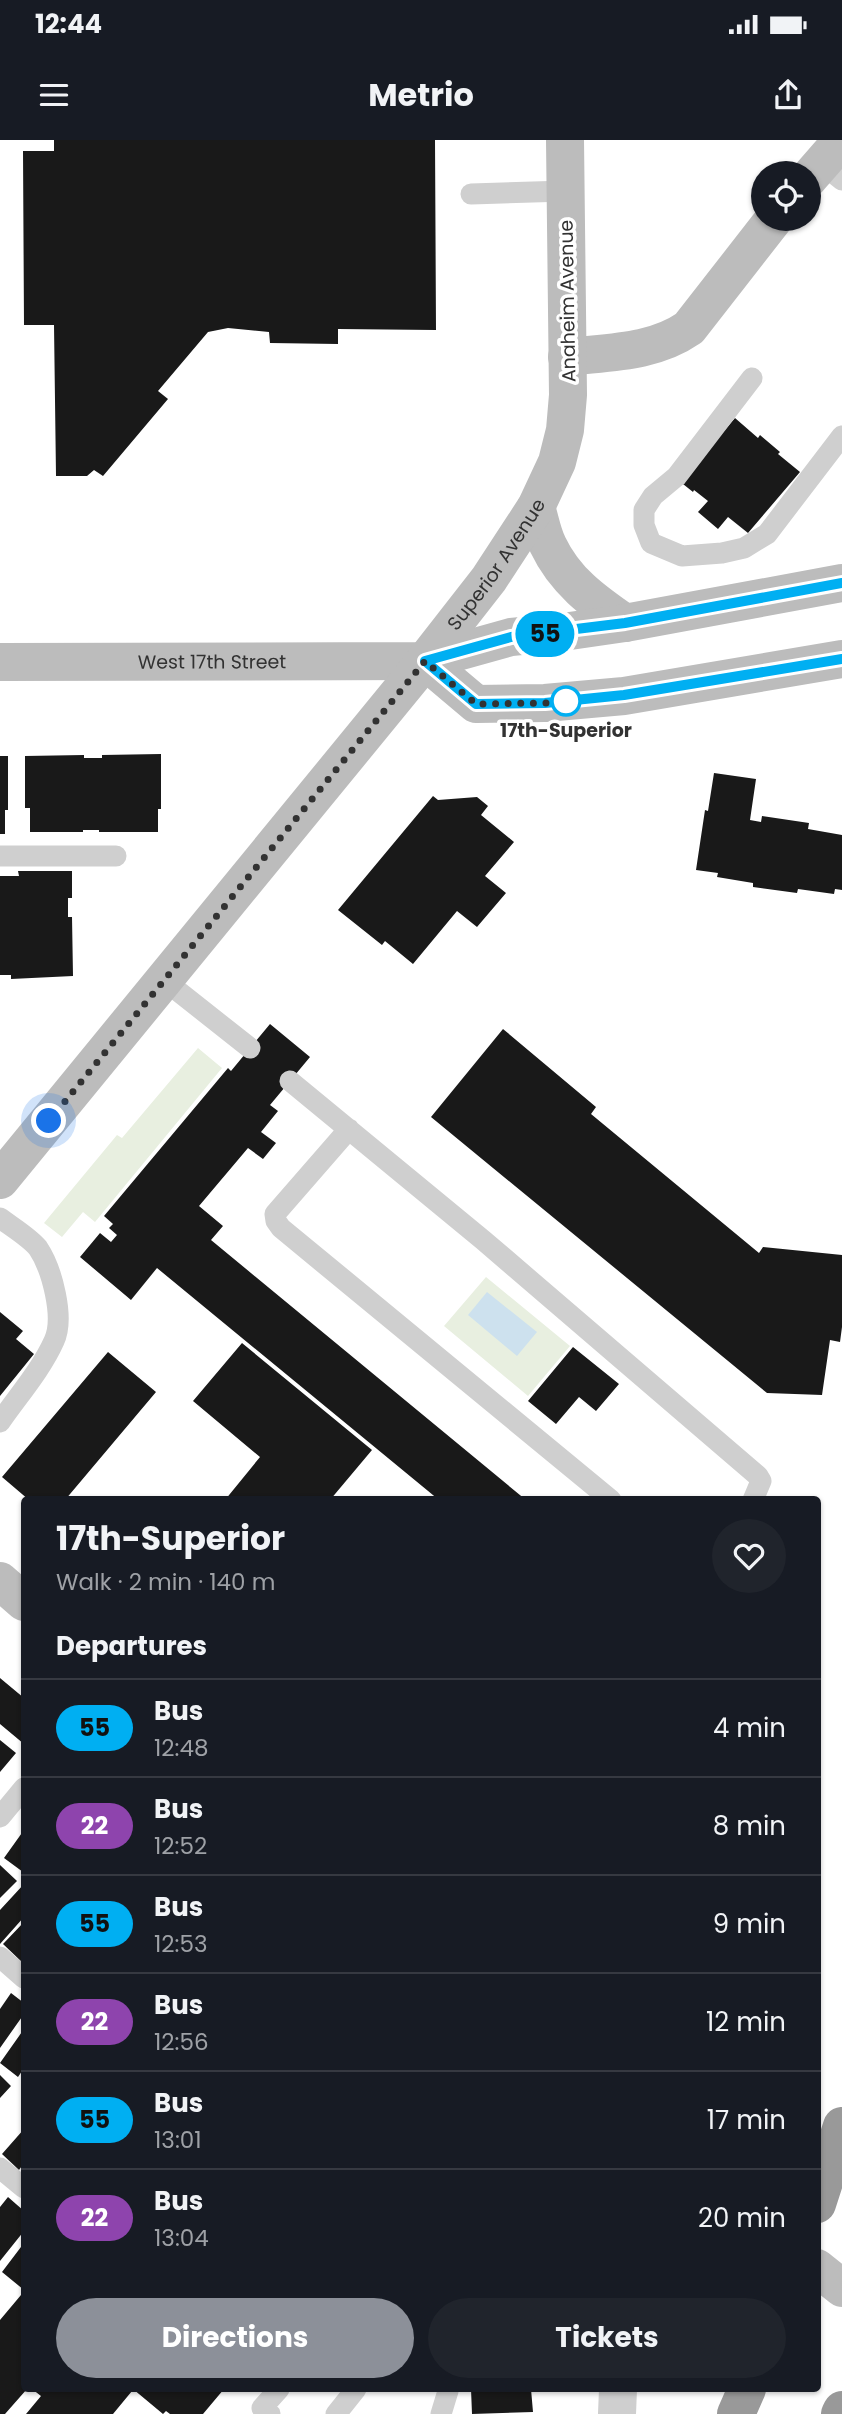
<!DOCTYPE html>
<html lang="en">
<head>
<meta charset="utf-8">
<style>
	:root { --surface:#171b24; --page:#20242c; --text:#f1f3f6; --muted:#9ea1a6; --line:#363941; --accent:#8c9099 }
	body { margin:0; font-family:Poppins,sans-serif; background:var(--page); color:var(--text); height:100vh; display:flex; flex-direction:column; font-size:26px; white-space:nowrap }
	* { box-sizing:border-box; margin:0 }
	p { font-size:23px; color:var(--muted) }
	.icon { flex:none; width:38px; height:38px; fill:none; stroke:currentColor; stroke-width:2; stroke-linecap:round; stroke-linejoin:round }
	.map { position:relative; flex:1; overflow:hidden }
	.drawer { position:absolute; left:21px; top:1356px; width:800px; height:896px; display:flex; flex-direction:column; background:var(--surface); border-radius:7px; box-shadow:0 2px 5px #0004 }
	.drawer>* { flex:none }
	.badge { padding:0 14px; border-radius:23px; font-size:24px; line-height:46px }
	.buttons { position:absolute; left:751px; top:21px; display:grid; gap:14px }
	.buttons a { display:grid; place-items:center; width:70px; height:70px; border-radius:50%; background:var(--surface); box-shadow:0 2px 5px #0004; font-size:35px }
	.you { position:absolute; width:35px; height:35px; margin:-18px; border:5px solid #fff; border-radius:50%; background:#1a73e8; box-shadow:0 0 0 10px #1a73e833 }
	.map>.badge { position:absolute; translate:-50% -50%; box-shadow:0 0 0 4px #fff }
	h2 { padding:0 35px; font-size:26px; line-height:63px }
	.round { display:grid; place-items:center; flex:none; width:74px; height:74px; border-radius:37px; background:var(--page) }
	.headline { display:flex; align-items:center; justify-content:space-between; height:119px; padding:0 35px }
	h1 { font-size:33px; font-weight:700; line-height:52px }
	.button { display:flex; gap:14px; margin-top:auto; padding:14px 35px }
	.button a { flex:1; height:80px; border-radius:42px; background:var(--accent); color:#fff; font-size:28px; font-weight:700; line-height:80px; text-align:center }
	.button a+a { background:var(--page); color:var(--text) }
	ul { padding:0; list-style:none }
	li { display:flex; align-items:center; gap:21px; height:98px; padding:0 35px; border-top:2px solid var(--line) }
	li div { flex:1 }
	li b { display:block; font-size:26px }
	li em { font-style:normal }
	li .badge { min-width:77px; font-weight:700; text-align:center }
	.status { display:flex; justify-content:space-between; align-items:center; height:49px; padding:0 35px; background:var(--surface); direction:ltr }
	.status svg { height:19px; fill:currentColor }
	header { display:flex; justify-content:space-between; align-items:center; height:91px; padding:0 35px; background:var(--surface); font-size:32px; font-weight:700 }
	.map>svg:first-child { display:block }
</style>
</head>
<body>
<div class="status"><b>12:44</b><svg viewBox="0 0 49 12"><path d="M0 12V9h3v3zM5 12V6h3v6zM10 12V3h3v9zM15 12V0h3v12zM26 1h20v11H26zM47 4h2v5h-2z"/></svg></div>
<header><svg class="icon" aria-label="menu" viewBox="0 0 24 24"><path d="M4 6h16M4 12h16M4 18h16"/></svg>Metrio<svg class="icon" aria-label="share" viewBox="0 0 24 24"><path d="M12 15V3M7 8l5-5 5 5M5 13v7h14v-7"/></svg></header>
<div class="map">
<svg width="842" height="2274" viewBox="0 0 842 2274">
	<rect width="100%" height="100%" fill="#fff"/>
	<path fill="#e8efe0" d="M198,908L222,928L95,1082L83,1072L62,1097L44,1083L117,995L122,998Z
		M486,1137L570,1206L528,1256L444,1186Z"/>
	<path fill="#cde1ee" d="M487,1152L537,1192L517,1216L468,1175Z"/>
	<path fill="#191919" d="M54,0H435L436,190L338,189V204L270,203L269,192L228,188L208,192L158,251L168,259L103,336L94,330L87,336H56L54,185H24L23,11H54Z
		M735,278L758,298L760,295L780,312L778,314L800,332L748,393L728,377L718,389L698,372L708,361L694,350L693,352L683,344L685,343L682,340Z
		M161,614V669H158V692H99V690H83V692H30V668H25V616L84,615V618H102V615Z
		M0,616H8V670H5V694H0Z
		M714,633L756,639L750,680L761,682L762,676L809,683L808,689L842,695V750L835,749L834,754L798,749L797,753L753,747V743L717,737L718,733L696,730L705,670L708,671Z
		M433,656L438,660L477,657L488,666L481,675L514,702L485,736L506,753L477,787L457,771L413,824L385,801L382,805L338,770Z
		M18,731H72V758H68V777H72L73,836L11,839V835H0V736H19Z
		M270,884L310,917L270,965L278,971L261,992L276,1003L263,1019L248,1008L199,1066L223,1086L211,1100L526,1360H439L157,1128L131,1160L80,1117L100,1093L111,1102L117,1095L109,1088L113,1084L104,1076L228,928L231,931Z
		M503,889L596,967L591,974L759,1113L763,1107L842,1115V1187L840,1202L830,1200L822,1255L767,1253L431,977Z
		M0,1172L23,1191L16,1199L34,1214L0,1256Z
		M242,1203L372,1310L330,1360H225L260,1317L193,1261Z
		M573,1207L619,1244L596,1271L579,1257L556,1284L528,1261Z
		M108,1212L156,1252L65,1360H29L2,1337Z
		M0,1538L24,1558V1604L0,1584Z
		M0,1600L16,1613L0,1632Z
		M24,1690V1729L23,1732L4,1718Z
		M0,1725L17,1741L0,1758Z
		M24,1744V1777L0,1804V1770Z
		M24,1782V1824L3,1804Z
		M11,1853L24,1863V1874L0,1908V1869Z
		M24,1889V1928L18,1937L0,1923Z
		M0,1935L11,1946L0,1958Z
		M24,1989V2023L19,2030L2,2014Z
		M8,2057L24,2071V2091L0,2121V2067Z
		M24,2103V2150L2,2132Z
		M21,2155L24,2158V2249H27L5,2274H0V2180Z
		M32,2249H129L132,2251L113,2274H26L41,2256Z
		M133,2249H224L203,2274H170L166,2271L163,2274Z
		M471,2249H531L533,2272L472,2274Z"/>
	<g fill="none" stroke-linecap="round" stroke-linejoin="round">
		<path stroke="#cfcfcf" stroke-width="21" d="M822,24L842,40
			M471,54L566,51
			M752,238L677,336L653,356L644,370V385L651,403L682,416L722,413L744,408L767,394L842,296
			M0,716H116
			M164,840L250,908
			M290,941L483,1100L758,1336L761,1341L753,1360
			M349,989L275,1074L276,1081L281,1088L611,1360
			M0,1078C12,1087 29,1097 38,1108C52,1129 65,1178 54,1201C41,1230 18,1256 0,1282
			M0,1677L24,1648
			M0,1817L24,1838
			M0,2028L24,2048
			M270,2274L262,2268L279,2249
			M336,2274L356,2249
			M441,2274L448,2251"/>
		<path stroke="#cfcfcf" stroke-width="38" d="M617,2274L618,2249"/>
		<g stroke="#bcbcbc" stroke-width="38">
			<path d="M808,39L842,0"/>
			<path d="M567,217C609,212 653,213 689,188L774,79"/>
			<path d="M536,367C540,379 542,393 548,405C565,441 593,461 625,483"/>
			<path d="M425,521L476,564L545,563L624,556L842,519"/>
			<path id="s1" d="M0,522L425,521L511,497L563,492L625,483L842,443"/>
			<path id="s2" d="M0,1040L425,521L489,439L536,367L557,322L565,290L568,255L565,0"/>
			<path d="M0,1441L24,1462"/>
			<path d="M817,2128L842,2148"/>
		</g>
		<path stroke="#999" stroke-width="38" d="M817,2064L842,1986
			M736,2274L747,2249
			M840,2274L842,2270"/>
	</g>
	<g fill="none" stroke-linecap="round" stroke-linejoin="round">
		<g stroke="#fff" stroke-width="16">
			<path id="line" d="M842,443L625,483L511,497L425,521L476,564L545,563L624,555L842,519"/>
		</g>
		<use href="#line" stroke="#00aff2" stroke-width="10"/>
		<path stroke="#323232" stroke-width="7" stroke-dasharray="0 12.6" d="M49,981L425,521L476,564L545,563L571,561H566"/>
	</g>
	<circle fill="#fff" stroke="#00aff2" stroke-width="3.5" cx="566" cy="561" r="14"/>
	<g text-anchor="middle" stroke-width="7" stroke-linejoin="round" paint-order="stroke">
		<g font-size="19" fill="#323232" stroke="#fff">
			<text transform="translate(567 161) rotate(-91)" y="7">Anaheim Avenue</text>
			<text dy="7" stroke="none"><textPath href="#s2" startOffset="791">Superior Avenue</textPath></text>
			<text dy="7" stroke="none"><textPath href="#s1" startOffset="212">West 17th Street</textPath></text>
		</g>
		<g font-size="19" font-weight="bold" fill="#323232" stroke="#fff">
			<text x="566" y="597">17th-Superior</text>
		</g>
	</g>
</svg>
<div class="buttons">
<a><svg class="icon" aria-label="locate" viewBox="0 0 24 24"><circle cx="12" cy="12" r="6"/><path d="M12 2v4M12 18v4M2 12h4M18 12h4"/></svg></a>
</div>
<div class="you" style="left:49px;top:981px"></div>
<b class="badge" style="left:545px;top:494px;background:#00aff2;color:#111">55</b>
<section class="drawer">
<div class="headline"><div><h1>17th-Superior</h1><p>Walk · 2 min · 140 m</p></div><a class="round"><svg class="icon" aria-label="heart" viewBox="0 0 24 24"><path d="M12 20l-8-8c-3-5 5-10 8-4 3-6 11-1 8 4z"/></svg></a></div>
<h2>Departures</h2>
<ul>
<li><span class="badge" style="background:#00aff2;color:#111">55</span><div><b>Bus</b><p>12:48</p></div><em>4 min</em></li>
<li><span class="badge" style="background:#8e44ad;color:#fff">22</span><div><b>Bus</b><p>12:52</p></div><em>8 min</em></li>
<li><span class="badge" style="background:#00aff2;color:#111">55</span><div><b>Bus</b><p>12:53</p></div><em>9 min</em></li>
<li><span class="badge" style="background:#8e44ad;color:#fff">22</span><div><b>Bus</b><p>12:56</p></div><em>12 min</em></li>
<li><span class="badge" style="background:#00aff2;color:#111">55</span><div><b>Bus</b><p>13:01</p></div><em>17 min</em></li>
<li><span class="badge" style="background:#8e44ad;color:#fff">22</span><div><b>Bus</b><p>13:04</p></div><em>20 min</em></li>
</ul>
<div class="button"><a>Directions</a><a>Tickets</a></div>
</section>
</div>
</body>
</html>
